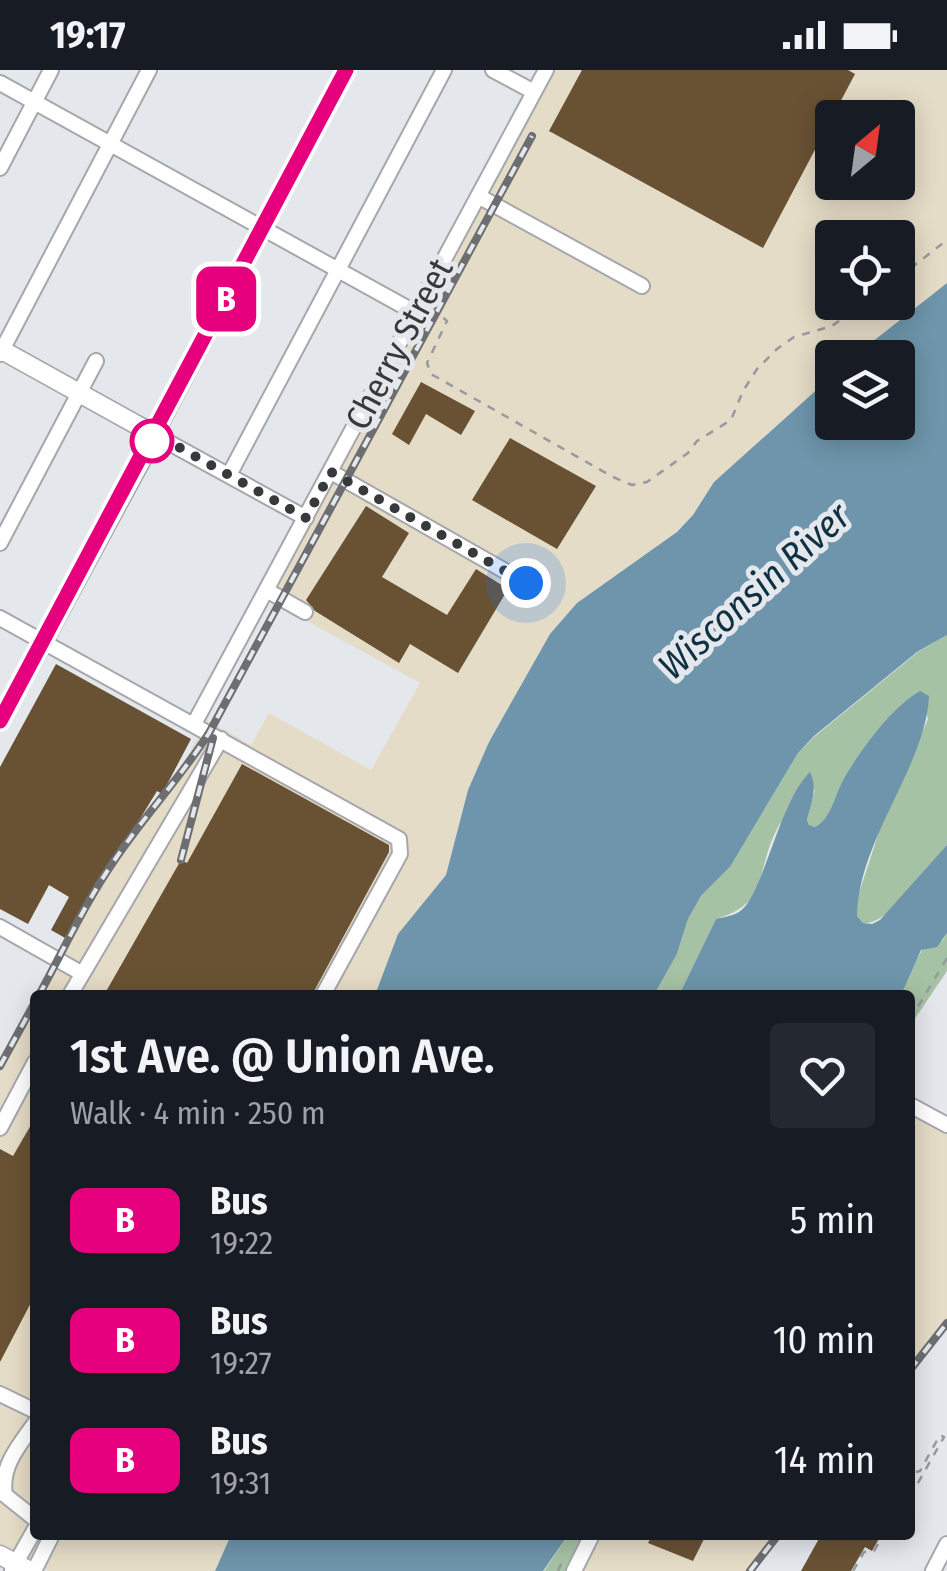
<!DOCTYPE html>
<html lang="en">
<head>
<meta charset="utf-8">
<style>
	:root { --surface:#171b24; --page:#242831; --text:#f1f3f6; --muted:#9ea1a6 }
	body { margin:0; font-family:"Fira Sans Condensed",sans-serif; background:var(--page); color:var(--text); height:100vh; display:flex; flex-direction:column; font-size:38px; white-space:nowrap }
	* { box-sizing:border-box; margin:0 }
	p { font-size:32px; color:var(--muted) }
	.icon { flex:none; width:55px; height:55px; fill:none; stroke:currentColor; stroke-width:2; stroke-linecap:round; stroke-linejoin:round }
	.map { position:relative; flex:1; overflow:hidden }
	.details { position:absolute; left:30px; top:920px; width:885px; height:550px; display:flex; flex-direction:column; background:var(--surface); border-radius:10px; box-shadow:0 5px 25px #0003 }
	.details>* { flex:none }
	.badge { padding:0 20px; border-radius:15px; font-size:35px; line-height:65px }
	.needle { width:65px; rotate:29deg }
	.fabs { position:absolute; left:815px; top:30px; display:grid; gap:20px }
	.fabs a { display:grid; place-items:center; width:100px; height:100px; border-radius:10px; background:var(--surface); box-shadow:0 5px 25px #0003; font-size:50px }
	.you { position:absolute; width:50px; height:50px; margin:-25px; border:8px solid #fff; border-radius:50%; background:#1a73e8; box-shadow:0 0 0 15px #1a73e833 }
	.map>.badge { position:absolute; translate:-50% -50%; box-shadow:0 0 0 5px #fff }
	.round { display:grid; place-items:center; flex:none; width:105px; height:105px; border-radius:10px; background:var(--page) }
	.headline { display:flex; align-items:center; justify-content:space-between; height:170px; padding:0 40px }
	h1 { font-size:48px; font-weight:600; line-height:75px }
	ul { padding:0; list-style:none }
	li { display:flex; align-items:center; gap:30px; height:120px; padding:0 40px }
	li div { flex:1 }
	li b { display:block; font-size:38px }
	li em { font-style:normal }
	li .badge { min-width:110px; font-weight:700; text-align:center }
	.status { display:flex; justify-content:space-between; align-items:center; height:70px; padding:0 50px; background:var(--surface); direction:ltr }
	.status svg { height:28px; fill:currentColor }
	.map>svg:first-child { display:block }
</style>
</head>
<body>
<div class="status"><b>19:17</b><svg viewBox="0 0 49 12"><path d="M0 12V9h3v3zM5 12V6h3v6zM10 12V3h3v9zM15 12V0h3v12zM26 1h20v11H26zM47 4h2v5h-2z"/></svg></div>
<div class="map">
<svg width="947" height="1501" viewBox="0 0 947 1501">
	<rect width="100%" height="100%" fill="#e4e7ec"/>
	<path fill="#e5dcc7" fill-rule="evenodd" d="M554,0H947V213L853,287L832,288V306L714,412L693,445L677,462L577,533L550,564L489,672L468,720L446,805L398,864L375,925H35V1465H231L215,1501H49L0,1476V987L59,883L92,825L176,707L207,650L251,675L269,643L371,700L420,613L269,530ZM832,48H898V112H832ZM832,168H898V232H832Z
		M910,1036L947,1056V1254L910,1300Z
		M585,1465H779L750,1501H566Z"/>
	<path fill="#a6c2a4" d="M947,565V775C930,795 890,856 863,853L857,846V829L880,759L928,649L920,621C892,636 859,682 843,710C835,726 831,749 815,757L809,755L807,750L815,719C802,731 783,745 776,761C755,803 770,833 716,849L679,925H654L677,884L688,849L701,826L730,797L798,683L814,667L918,582Z
		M947,863V901L910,956V925H901L900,921L922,880L943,870Z
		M568,1465H585L566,1501H544Z"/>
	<path fill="#6e95ab" d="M947,213V565L917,582L814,666L798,683L730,797L701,826L688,849L677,884L654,925H375L398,864L446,805L468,720L489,672L550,564L577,533L677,462L693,445L714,412L832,306V352H898V288L853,287Z
		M920,621L929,626C926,696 858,770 857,846L863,853L872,854L880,850L947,775V863L937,877L921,880L901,925H679L716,849C723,847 733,846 739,842C763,828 778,733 810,702C818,718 811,734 807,750L809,755L815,757C831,749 835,725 843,710C859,682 892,636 920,621Z
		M231,1465H568L543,1501H215Z"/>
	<path fill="#695234" d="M582,0H848L855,4L763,178L549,61Z
		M421,312L475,341L461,365L426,344L409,375L392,364Z
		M510,368L596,416L557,479L472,430Z
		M366,436L409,463L382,507L447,545L476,499L508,519L458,603L410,574L399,593L315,541L306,530Z
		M56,594L191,669L162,724L157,721L67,869L51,860L69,827L49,815L28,854L0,839V697Z
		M242,694L389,775V782L312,925H104L181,790L187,793Z
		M35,1048V1225L0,1292V1079L13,1086Z
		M652,1465H706L693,1491L648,1473Z
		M821,1465H881L872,1481L865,1477L851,1501H801Z"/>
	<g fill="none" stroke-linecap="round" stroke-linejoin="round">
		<g stroke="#a5a7ac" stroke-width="18">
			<path id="minor" d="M493,0L534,22
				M0,13L416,243
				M0,98L51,0
				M478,126L642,216
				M0,284L149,0
				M331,402L526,513
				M229,405L444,0
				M306,448L155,365L346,0
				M0,473L96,291
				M268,521L305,542
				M0,548L399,769L400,784L323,925
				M194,654L546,0
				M0,857L81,903
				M70,925L221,669
				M910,1035L947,1055
				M0,1058L35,992
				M0,1324L35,1341
				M35,1353C19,1375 0,1397 5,1425L35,1449
				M12,1500L35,1459
				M34,1501L52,1465
				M574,1501L592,1465
				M933,1501L947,1474"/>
		</g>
		<g stroke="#a5a7ac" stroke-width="21">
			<path id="major" d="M0,279L155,365L0,651
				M0,1485L30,1501"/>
		</g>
		<path stroke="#989a9e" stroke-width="2.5" stroke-dasharray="8 8" stroke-linecap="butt" d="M898,208L947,170
			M431,238L447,251L427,293L431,304L613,407L632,415L647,412L688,383L697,371L731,350L743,321L757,299L777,279L794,267L832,256L864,232
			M910,950L947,888
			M910,1427L944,1367L940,1365L920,1401L916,1402
			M558,1501L562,1492
			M853,1501L864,1482L874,1481L883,1465"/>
		<use href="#minor" stroke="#fff" stroke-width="14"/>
		<use href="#major" stroke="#fff" stroke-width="18"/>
		<g stroke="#6c6e71" stroke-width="8">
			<path id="rail" d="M181,790L213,668
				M39,925C64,879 86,831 116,788C145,745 181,707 209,663L532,66
				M0,996L35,932
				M910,1300L947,1253
				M750,1501L778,1465"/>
		</g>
		<use href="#rail" stroke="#e4e7ec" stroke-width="4" stroke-dasharray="11" stroke-linecap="butt"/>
	</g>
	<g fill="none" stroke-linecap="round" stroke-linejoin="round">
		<g stroke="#fff" stroke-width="22">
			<path id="line" d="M0,651L346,0"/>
		</g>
		<use href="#line" stroke="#e6007e" stroke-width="15"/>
		<path stroke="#38393b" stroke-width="10" stroke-dasharray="0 18" d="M152,371L155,364L306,448L331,402L526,513"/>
	</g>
	<circle fill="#fff" stroke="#e6007e" stroke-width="5" cx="152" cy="371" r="20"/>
	<g text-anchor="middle" stroke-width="10" stroke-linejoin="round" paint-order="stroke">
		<g font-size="35" fill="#38393b" stroke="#e4e7ec">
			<text transform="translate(399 274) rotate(-62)" y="12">Cherry Street</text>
		</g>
		<g font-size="38" font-style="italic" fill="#0f3143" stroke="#e4e7ec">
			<text transform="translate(754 521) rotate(-42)" y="13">Wisconsin River</text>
		</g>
	</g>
</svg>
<div class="fabs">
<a><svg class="needle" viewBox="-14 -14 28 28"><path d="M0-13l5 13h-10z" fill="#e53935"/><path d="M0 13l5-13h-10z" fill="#9ea1a6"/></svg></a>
<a><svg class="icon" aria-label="locate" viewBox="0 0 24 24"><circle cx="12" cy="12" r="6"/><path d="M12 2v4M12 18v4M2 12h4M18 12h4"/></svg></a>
<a><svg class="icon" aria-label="layers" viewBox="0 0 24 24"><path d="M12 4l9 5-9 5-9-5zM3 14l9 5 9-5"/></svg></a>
</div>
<div class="you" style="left:526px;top:513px"></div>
<b class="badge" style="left:226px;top:229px;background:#e6007e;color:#fff">B</b>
<section class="details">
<div class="headline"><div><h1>1st Ave. @ Union Ave.</h1><p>Walk · 4 min · 250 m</p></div><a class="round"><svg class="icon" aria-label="heart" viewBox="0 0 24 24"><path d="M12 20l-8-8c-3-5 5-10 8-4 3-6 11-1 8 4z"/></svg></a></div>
<ul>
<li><span class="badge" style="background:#e6007e;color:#fff">B</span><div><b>Bus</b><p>19:22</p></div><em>5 min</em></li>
<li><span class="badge" style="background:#e6007e;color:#fff">B</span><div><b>Bus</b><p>19:27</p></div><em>10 min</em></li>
<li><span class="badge" style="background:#e6007e;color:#fff">B</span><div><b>Bus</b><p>19:31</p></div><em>14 min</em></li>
</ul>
</section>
</div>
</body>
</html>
